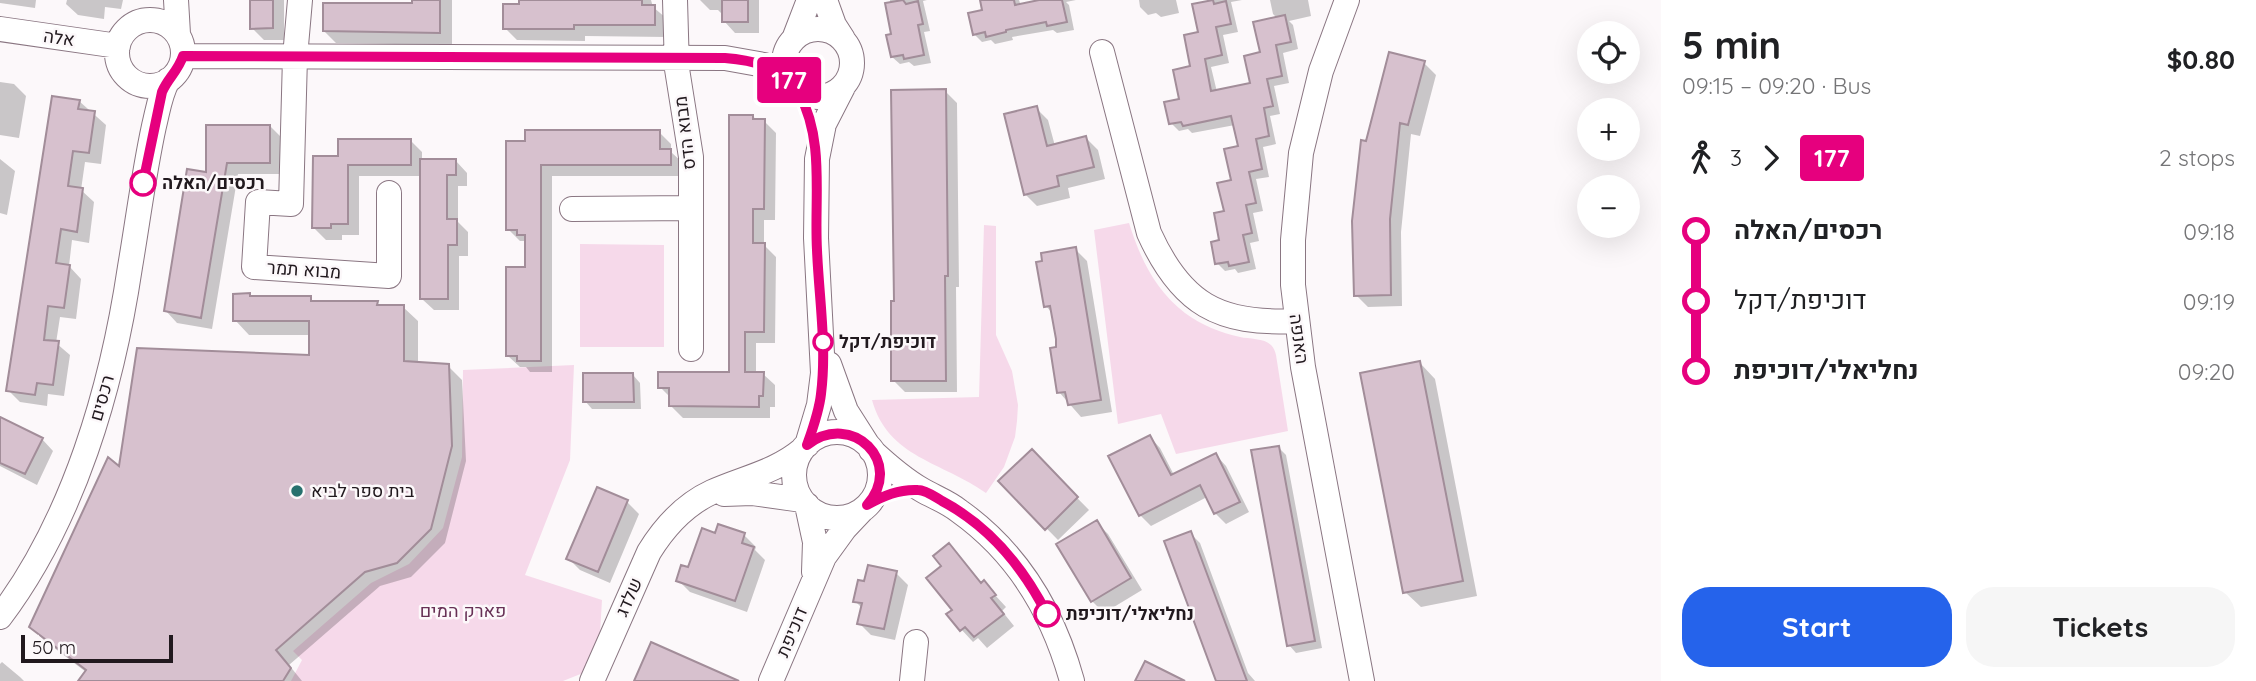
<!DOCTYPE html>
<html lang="en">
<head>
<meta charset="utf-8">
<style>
	:root { --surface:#fff; --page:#f6f6f6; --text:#202124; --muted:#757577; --accent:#2563eb }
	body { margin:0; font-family:Quicksand,Heebo,sans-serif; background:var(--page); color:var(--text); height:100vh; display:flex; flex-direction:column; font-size:26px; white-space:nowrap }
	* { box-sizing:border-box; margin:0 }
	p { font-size:23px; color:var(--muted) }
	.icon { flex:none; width:38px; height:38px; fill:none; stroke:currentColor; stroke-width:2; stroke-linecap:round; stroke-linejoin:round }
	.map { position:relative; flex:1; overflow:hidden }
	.details { display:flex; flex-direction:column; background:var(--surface); width:595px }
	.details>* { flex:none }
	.badge { padding:0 14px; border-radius:5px; font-size:24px; line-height:46px }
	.controls { position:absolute; left:1577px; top:21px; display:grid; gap:14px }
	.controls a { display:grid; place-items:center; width:63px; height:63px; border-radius:50%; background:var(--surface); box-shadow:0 7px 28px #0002; font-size:35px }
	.scale { position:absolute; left:21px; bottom:18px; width:152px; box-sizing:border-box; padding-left:7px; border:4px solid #21191e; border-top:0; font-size:19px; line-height:24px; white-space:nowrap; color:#21191e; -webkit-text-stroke:5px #fcf8fa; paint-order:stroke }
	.map>.badge { position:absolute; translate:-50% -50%; box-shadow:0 0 0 4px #fff }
	.legs { display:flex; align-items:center; gap:10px; height:77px; padding:0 21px; font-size:23px }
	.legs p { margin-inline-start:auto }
	.overview { display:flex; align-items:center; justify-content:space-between; height:119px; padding:0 21px }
	h1 { font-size:38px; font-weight:800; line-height:52px }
	.button { display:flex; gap:14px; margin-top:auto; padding:14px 21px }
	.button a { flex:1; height:80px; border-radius:28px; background:var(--accent); color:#fff; font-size:28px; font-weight:800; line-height:80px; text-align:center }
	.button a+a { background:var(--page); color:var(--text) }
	ul { padding:0 21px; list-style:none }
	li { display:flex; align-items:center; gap:24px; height:70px; font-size:26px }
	li i { display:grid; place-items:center; width:10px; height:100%; margin:0 9px; background:currentColor }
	li i::after { content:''; width:18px; height:18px; margin:-9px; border:5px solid; border-radius:50%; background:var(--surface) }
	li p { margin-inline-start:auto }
	li:first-child i { background:linear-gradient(#0000 50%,currentColor 0) }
	li:last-child i { background:linear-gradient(currentColor 50%,#0000 0) }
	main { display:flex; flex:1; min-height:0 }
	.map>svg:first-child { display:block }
</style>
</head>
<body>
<main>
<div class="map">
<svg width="1661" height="681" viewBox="0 0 1661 681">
	<rect width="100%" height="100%" fill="#fcf8fa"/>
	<path fill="#f6d9ea" d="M1129,223C1140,258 1155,290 1185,313C1201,325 1221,333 1240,337C1249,339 1264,338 1271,345C1274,348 1275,351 1276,355L1288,431L1176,454L1161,414L1118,424L1094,230Z
		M984,225L996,226V335L1012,371L1018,405L1017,421L1015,437L1004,467L986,493C943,462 888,458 872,400L979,397Z
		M580,244L664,245V347H580Z
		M574,365L570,460L525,575L602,600L598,667L563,681H291L302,660L293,651L371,583L409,564L443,528L462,457L463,370Z"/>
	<path fill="#0003" d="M0,0H36L35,8L0,3Z
		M67,0H123L121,9L105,7L104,19L78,15L66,4Z
		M252,0H284V40H264L252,28Z
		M414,0H452V45L336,43L324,31L414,5Z
		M521,0H651L653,7L666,18V37L585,36V41L517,40L505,28L521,6Z
		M700,0H759V33H735L724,21V16L718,10H710Z
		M890,0H927L923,1L930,31L924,32L931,63L914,66L909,62L900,64L892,57Z
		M982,0H1019L1021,6L1047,0H1076L1066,2L1069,5L1074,30L1057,33L1053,30L1012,37L1013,40L995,44L991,40L982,42L974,34L984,11Z
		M1139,0H1176L1179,13L1161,17L1156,13L1148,15L1140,7Z
		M1208,0H1242L1231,2L1238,32L1223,35L1229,63L1211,67L1217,92L1252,84L1262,54L1277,18L1273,14L1270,0H1308L1311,16L1289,21L1293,25L1298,49L1283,53L1289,83L1274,86L1280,114L1270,116L1276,144L1263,147L1269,177L1256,179L1263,211L1253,213L1259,241L1250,243L1256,269L1238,273L1235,269L1225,271L1217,263L1240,148L1235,125L1192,133L1188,129L1179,131L1171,123L1192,67Z
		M1424,63L1436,75L1420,136L1411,134L1401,232L1402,306L1368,307L1356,295L1367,142Z
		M0,82L14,84L26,96L19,138L0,135Z
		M945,91L957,103L959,287H956L957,392H905L893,380L895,303Z
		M79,101L106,125L101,164L85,162L81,190L94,202L89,243L72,240L69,266L81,279L76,319L60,317L56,343L70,355L64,396L48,394L47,406L20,402L8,390Z
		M1036,108L1048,120L1055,146L1086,138L1098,150L1105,179L1068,188L1070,198L1037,206L1025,194Z
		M753,116L757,121H764L776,133L775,220H764V245L776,257L775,343H756V374H763L775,385V407H770V418H683L671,406V398L660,387L731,374Z
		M270,126L282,138V174H238L212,329L177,323L166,311L208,174Z
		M659,132L671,144V152L683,163L682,176H552V372H530L526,367H520L508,356L527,269L526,241H520L508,229V143Z
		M410,140L422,152V161H456L467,173V186H458V222L468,232V256H459V310H434L422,299V176H359V235H342V240H326L314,228L339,158Z
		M0,159L15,171L7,215L0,213Z
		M1075,249L1087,261L1112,412L1081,417L1059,392L1058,349L1053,314L1046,306Z
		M250,295L253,298H310L315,303H377L381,307H403L418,321V364L448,366L462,380L466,461L445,543L411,577L380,586L289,665L302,681H80L86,672L45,641L31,627L120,470L310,357V335H249L235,320Z
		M1420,363L1435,379L1477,596L1421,607L1405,592Z
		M633,375L640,383L641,409H592L585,401Z
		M0,419L42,439L53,451L37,485L0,466Z
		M1150,437L1160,448L1174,475L1216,455L1226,466L1249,512L1226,524L1215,513L1207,497L1151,526L1140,515Z
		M1278,447L1286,455L1322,648L1296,653L1289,645Z
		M1031,451L1089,510L1058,540L1000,481Z
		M627,502L639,514L610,583L580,570L569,559Z
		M1097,523L1108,534L1142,590L1104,613L1092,601Z
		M1190,533L1200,543L1248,673L1255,681H1218Z
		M716,535H744L756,547L755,550L765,560L747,612L690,592L678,580Z
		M949,545L983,584L984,583L1006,607L1002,611L1014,626L987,648L978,638L973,642L948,615L954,610Z
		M896,573L908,585L895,640L871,635L859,623L862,608L855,601L865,583Z
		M2,662L20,677L24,681H0V664Z"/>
	<path fill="#d7c1ce" stroke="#a28d99" stroke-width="2" d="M250,0H273V28L250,29Z
		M412,0H440V33L323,31V3H412Z
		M519,0H642V5H655V25H574V29H503V4H519Z
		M722,0H748V22H722Z
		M903,0L906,4L918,1L923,24L918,25L924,55L904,59L903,55L891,57L886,35L891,34L885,3Z
		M980,0H1014L1015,5L1039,0H1062L1067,22L1047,26L1046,22L1006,30V32L986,37L985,32L973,35L968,13L982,10Z
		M1213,0L1214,4L1226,1L1231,24L1216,27L1222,55L1205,59L1211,91L1250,83L1244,56L1260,52L1253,22L1285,15L1291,42L1276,45L1282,76L1267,79L1273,106L1264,108L1269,136L1256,139L1262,169L1249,172L1256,203L1246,205L1252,233L1243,235L1249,262L1229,266L1228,262L1215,264L1211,242L1219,240L1214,213L1224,211L1217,183L1231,180L1224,149L1238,146L1231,116L1183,126L1181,122L1169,124L1164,102L1179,99L1173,70L1190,66L1184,35L1198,32L1192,4Z
		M1389,52L1425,61L1408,125L1400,123L1390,219L1391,295L1354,296L1352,221L1361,140L1366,141Z
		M946,89L948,276H945L946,381H891V301H894L891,90Z
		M52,96L80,100L78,109L95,111L89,153L73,151L68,186L83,188L77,232L61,229L56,263L70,265L64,308L48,306L44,340L59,341L53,385L37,383L35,395L6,391Z
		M1037,106L1047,146L1086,136L1094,167L1057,176L1059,186L1024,195L1004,114Z
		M729,115H753V119H765L764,209H753V243H765L764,332H745V372H764L763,396H759V407L669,406V388H658V372H729Z
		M206,125H270V163H227L201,318L164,311L187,169L206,172Z
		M525,130H660V149H671V165H541V361H517V356H506V267H525V235H517V230H506V141H525Z
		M338,139H411V165H348V224H331V228H312L313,156H338Z
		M420,159H456V175H447V219H457V245H448V299H420Z
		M1076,247L1101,400L1068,405L1065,392L1057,393L1050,348L1056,347V339L1050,306L1044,307L1036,262L1042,261L1041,253Z
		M250,293V296H311V301H378L377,305H404V361L449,364L452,446L431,529L397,563L365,572L276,650L291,668L283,681H78L86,670L29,627L108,457L119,466L137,348L309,355V321H233V294Z
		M1420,361L1463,581L1403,593L1360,373Z
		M583,373H633L634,402H583Z
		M0,417L43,438L25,474L0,463Z
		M1150,435L1171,475L1216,453L1240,502L1214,514L1200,485L1139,516L1108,456Z
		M1279,446L1315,641L1287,646L1251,450Z
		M1032,449L1078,497L1045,530L998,481Z
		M597,487L628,500L598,572L566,559Z
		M1097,520L1131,578L1091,602L1056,544Z
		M718,524L745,533L742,543L754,547L735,601L676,581L681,565L688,567L702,528L715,533Z
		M1191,531L1216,598L1247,681H1216L1183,592L1164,541Z
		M949,543L981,583L984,580L996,595L991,598L1004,614L974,637L965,627L960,631L946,614L952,610L926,578L941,566L933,556Z
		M868,565L897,571L884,629L857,624L862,603L853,602L858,580L864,581Z
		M651,642L739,681H634Z
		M1145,661L1185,681H1135Z"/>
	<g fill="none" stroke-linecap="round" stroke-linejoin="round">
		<g stroke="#8a7682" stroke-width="26">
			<path id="minor" d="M176,0L178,34
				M300,0L295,57L291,204L258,202L254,267L389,276V193
				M675,0L677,69L691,157V349
				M825,0L834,25L843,39
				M1347,0L1321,71L1301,153L1293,240V285L1303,367L1362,681
				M117 53a33 33 0 1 1 66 0a33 33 0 1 1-66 0Z
				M784 63a34 34 0 1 1 68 0a34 34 0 1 1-68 0Z
				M0,29L118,46
				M794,39L809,0
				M1102,52L1149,233C1181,304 1219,325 1296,321
				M183,56L725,58L764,65L788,79
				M572,209L691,208
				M829,364L846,411L867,444
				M794 475a43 43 0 1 1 86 0a43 43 0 1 1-86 0Z
				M807,445L819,405L823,373L816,238L817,159L824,124L843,87
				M871,450C887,465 903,479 922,490C934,497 948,502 959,511C1018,553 1053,612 1072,681
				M724,494L752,493L802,500
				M807,505L815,542L814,572
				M0,617C74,519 112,388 130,267C138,220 144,172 154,126C158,110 160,94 168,80
				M592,681L649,552C665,526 684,505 712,492C743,478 776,472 802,450
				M771,681L824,557L845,528L862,510
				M912,681L916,642"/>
		</g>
		<use href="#minor" stroke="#fff" stroke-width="24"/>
	</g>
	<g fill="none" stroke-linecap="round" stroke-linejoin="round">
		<g stroke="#fff" stroke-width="16">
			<path id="line-1" d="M143,183L162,92C168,78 178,71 183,56L725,58C752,60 785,68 799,93C825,141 814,198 817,250C819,298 827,346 821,394C819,412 813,428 807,445C852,410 905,463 867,505C883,496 899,489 918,490C926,490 935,497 942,501C989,526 1023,567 1047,614"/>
		</g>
		<use href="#line-1" stroke="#e6007e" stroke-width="10"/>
	</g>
	<g fill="#fff" stroke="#e6007e" stroke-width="3.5">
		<circle cx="143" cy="183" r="12"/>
		<circle cx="823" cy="342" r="9"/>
		<circle cx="1047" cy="614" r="12"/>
	</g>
	<circle fill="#27716e" stroke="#fcf8fa" stroke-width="2.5" cx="297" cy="491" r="7"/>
	<g text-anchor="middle" stroke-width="5" stroke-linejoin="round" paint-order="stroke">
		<g font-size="18" fill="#21191e" stroke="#fcf8fa">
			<text transform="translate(59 38) rotate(8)" y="6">אלה</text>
			<text transform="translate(685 133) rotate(-97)" y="6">מבוא הדס</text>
			<text transform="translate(304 270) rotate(4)" y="6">מבוא תמר</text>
			<text transform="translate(1299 339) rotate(82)" y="6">האנפה</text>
			<text transform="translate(102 398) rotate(-74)" y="6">רכסים</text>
			<text transform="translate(629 597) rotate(-66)" y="6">שלדג</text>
			<text transform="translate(792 632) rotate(-67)" y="6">דוכיפת</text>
		</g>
		<g font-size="18" font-weight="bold" fill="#21191e" stroke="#fcf8fa" text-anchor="start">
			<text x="162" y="189">רכסים/האלה</text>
			<text x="839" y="348">דוכיפת/דקל</text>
			<text x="1066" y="620">נחליאלי/דוכיפת</text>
		</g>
		<g font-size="18" fill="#21191e" stroke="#fcf8fa" text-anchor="start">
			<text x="311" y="497">בית ספר לביא</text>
		</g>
		<g font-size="18" fill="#673055" stroke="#fcf8fa">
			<text x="463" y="617">פארק המים</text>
		</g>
	</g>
</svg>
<div class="controls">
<a><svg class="icon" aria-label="locate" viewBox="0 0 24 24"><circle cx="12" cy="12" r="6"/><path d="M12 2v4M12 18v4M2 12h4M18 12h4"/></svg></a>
<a>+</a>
<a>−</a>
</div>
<div class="scale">50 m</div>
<b class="badge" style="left:789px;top:80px;background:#e6007e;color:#fff">177</b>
</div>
<section class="details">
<div class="overview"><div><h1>5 min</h1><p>09:15 – 09:20 · Bus</p></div><b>$0.80</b></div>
<div class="legs"><svg class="icon" aria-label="walk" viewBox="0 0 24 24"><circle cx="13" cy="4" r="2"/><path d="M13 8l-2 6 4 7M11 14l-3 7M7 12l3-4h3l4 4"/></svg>3<svg class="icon" aria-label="forward" viewBox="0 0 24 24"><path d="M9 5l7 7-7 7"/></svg><b class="badge" style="background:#e6007e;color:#fff">177</b><p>2 stops</p></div>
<ul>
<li><i style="color:#e6007e"></i><b>רכסים/האלה</b><p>09:18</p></li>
<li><i style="color:#e6007e"></i><span>דוכיפת/דקל</span><p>09:19</p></li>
<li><i style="color:#e6007e"></i><b>נחליאלי/דוכיפת</b><p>09:20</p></li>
</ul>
<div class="button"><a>Start</a><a>Tickets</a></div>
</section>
</main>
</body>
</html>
